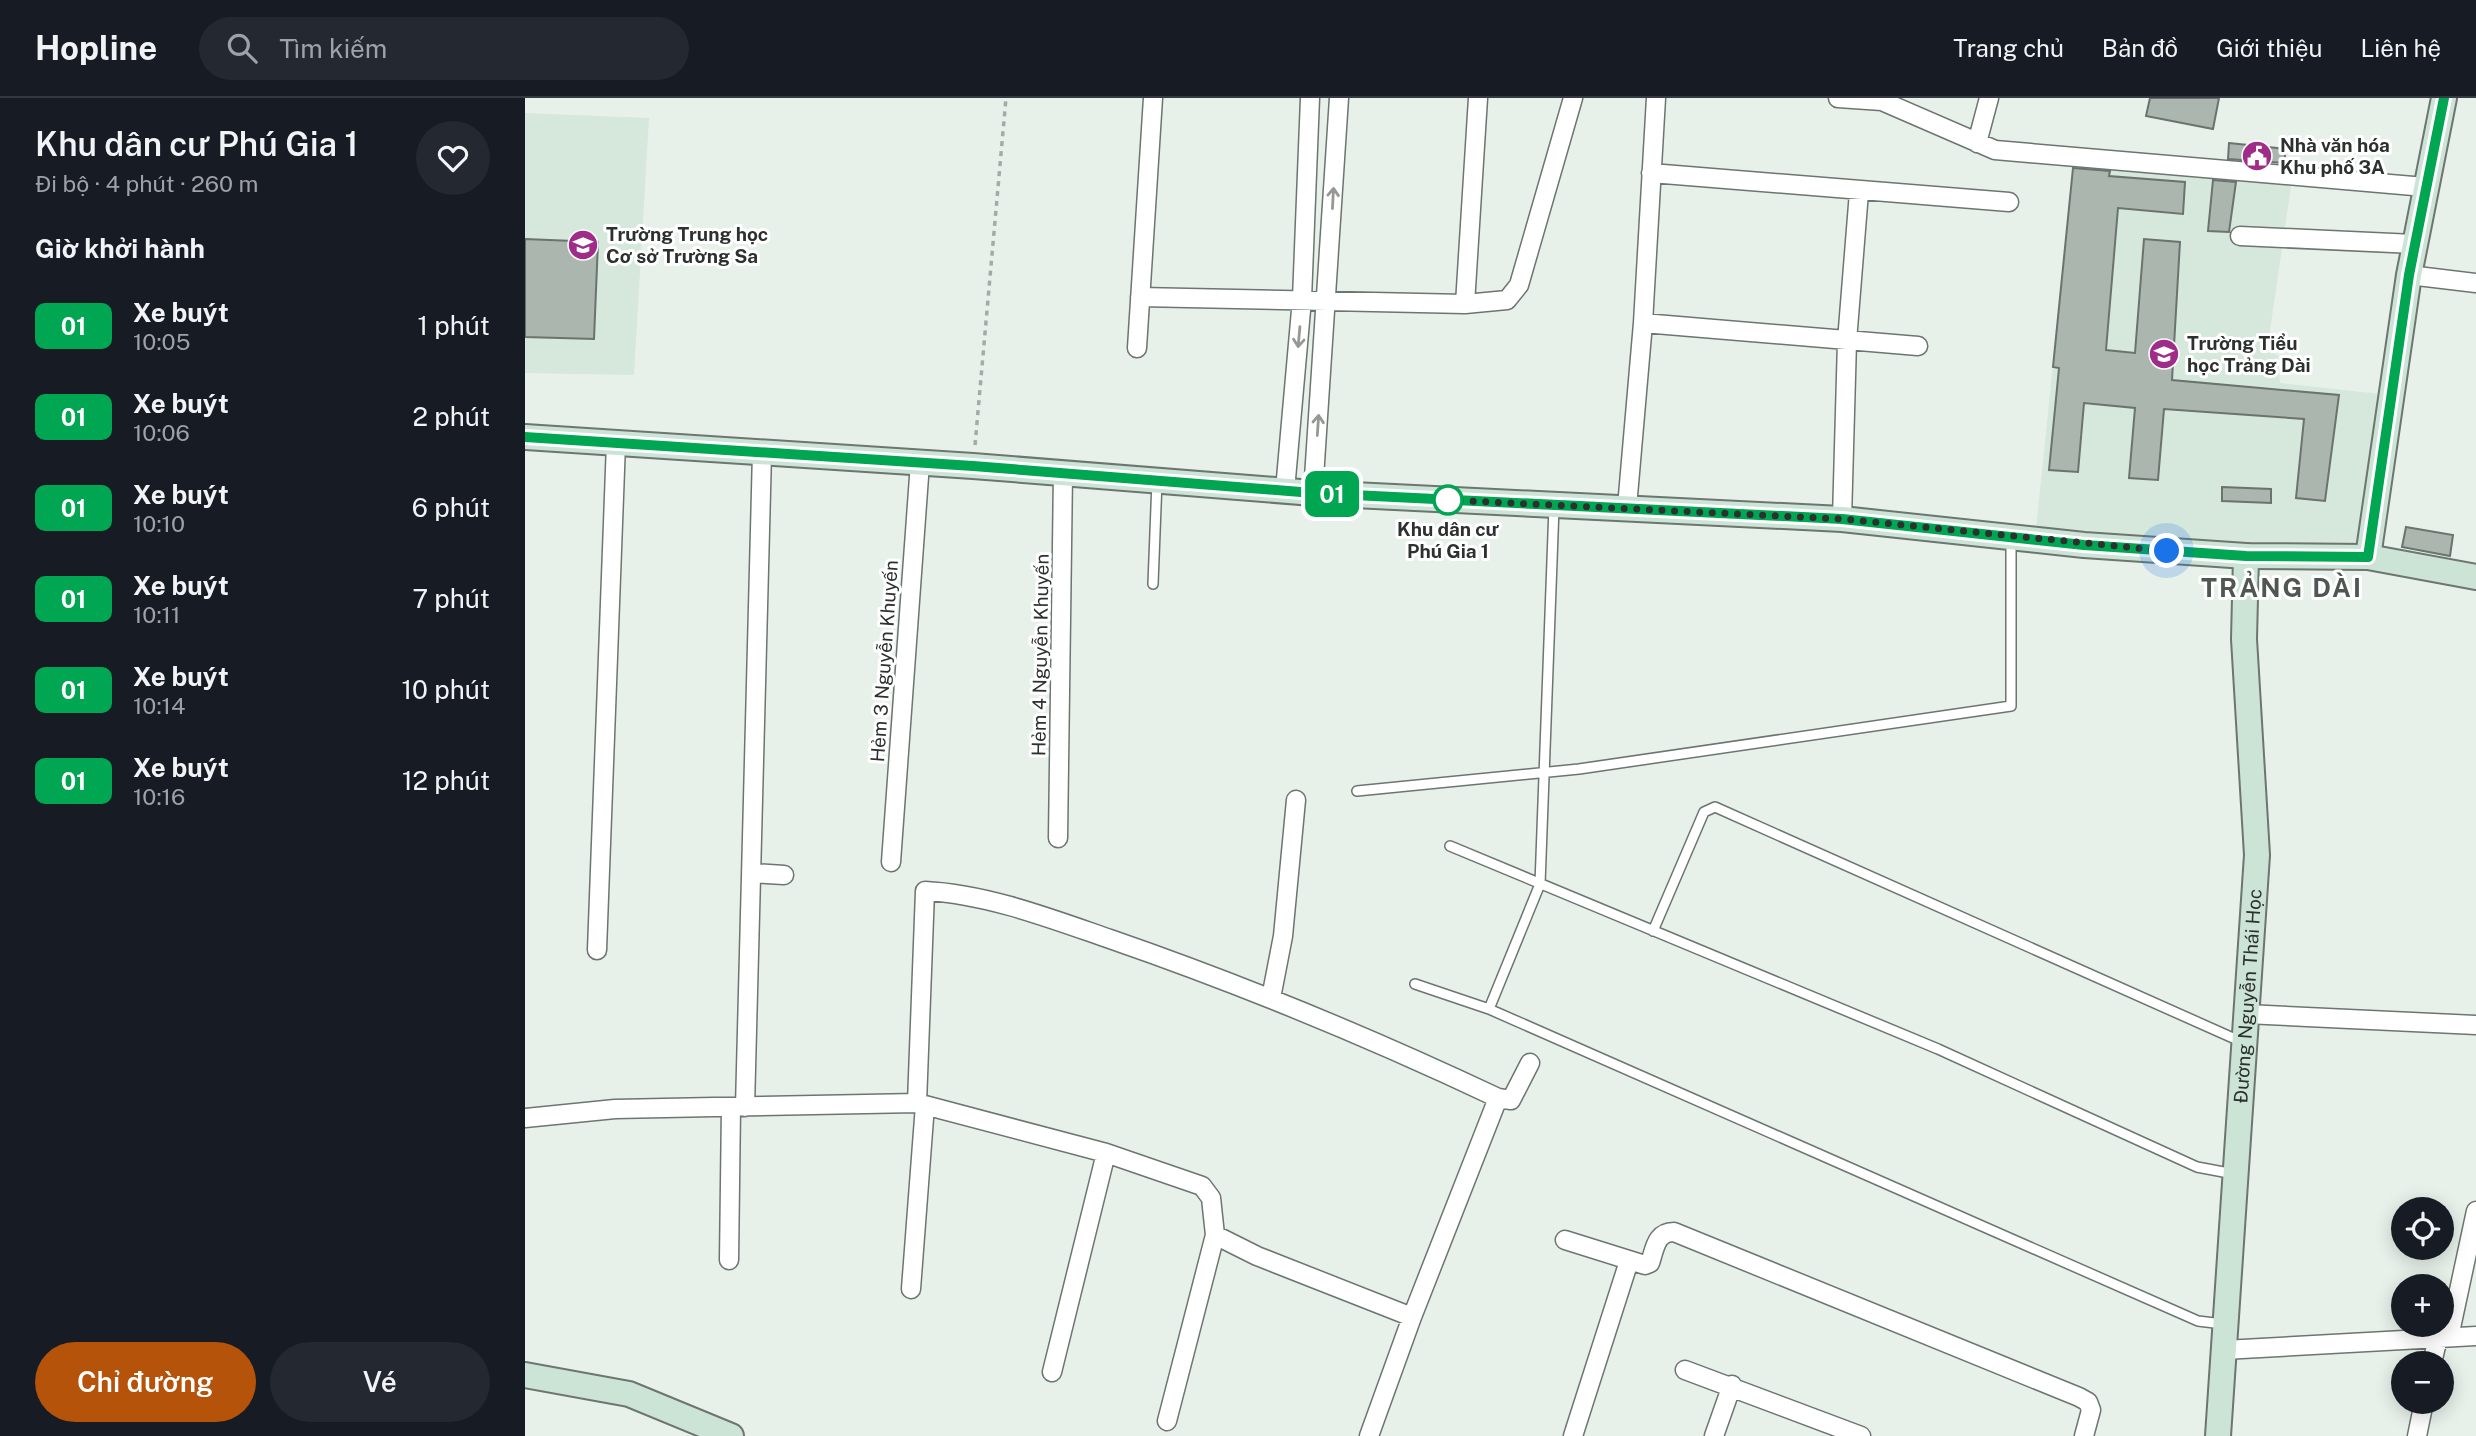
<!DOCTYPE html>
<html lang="vi">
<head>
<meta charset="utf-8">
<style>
	:root { --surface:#171b24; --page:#242831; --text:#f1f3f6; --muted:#9ea1a6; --line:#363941; --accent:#b45309 }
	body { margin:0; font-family:"Public Sans",sans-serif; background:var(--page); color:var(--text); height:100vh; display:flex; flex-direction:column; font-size:26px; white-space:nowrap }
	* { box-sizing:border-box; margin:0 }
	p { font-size:23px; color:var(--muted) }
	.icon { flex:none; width:38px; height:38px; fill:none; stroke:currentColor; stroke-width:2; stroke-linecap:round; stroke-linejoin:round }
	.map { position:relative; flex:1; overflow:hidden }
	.panel { display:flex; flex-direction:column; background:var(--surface); width:525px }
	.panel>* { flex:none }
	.badge { padding:0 14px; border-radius:10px; font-size:24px; line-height:46px }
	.controls { position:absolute; left:1866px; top:1099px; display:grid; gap:14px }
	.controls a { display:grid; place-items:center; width:63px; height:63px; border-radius:50%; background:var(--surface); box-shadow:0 4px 18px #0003; font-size:35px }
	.you { position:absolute; width:35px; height:35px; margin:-18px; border:5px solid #fff; border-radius:50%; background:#1a73e8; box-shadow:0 0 0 10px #1a73e833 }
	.map>.badge { position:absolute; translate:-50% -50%; box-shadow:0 0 0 4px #fff }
	h2 { padding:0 35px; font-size:26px; line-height:63px }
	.round { display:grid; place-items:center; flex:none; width:74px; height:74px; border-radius:37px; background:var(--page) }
	.head { display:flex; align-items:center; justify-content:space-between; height:119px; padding:0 35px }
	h1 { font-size:33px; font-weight:600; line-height:52px }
	.button { display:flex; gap:14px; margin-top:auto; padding:14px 35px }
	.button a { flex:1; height:80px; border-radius:42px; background:var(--accent); color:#fff; font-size:28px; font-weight:600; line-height:80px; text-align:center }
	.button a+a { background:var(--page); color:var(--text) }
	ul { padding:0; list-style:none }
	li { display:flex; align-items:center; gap:21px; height:91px; padding:0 35px }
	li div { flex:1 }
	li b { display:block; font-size:26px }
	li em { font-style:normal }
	li .badge { min-width:77px; font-weight:700; text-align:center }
	header { display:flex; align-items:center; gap:42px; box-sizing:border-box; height:98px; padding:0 35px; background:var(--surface); border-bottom:2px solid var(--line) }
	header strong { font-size:33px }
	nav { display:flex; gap:38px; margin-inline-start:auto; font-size:24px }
	.search { width:490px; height:63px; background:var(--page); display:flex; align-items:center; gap:18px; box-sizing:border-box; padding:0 24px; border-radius:38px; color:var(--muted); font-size:26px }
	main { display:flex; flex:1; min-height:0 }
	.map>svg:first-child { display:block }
</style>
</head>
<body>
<header>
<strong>Hopline</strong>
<div class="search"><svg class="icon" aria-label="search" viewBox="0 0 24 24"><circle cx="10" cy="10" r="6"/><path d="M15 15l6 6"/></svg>Tìm kiếm</div>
<nav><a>Trang chủ</a><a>Bản đồ</a><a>Giới thiệu</a><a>Liên hệ</a></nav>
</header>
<main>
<section class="panel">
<div class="head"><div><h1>Khu dân cư Phú Gia 1</h1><p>Đi bộ · 4 phút · 260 m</p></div><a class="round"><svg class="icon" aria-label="heart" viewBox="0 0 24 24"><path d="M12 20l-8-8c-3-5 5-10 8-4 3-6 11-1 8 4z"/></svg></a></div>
<h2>Giờ khởi hành</h2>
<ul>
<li><span class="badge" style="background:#00a651;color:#fff">01</span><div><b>Xe buýt</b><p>10:05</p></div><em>1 phút</em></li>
<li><span class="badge" style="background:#00a651;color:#fff">01</span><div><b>Xe buýt</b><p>10:06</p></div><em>2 phút</em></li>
<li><span class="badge" style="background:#00a651;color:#fff">01</span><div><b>Xe buýt</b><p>10:10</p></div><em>6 phút</em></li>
<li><span class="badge" style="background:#00a651;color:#fff">01</span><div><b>Xe buýt</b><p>10:11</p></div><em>7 phút</em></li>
<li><span class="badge" style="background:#00a651;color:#fff">01</span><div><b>Xe buýt</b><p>10:14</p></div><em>10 phút</em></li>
<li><span class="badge" style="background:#00a651;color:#fff">01</span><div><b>Xe buýt</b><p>10:16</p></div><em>12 phút</em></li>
</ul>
<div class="button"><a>Chỉ đường</a><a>Vé</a></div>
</section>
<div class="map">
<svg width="1951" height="1338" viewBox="0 0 1951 1338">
	<rect width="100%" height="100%" fill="#e7f1ea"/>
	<path fill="#d6e7db" d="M0,15L124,20L109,277L0,275Z
		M1549,62L1767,82L1742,253L1753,257L1755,285L1856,296L1834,448H1720L1511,431Z"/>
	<path fill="#abb6af" stroke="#6a736d" stroke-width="2" d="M1625,0H1694L1688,31L1621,18Z
		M1704,45L1761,51L1759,65L1703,61Z
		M1548,70L1585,73L1584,78L1660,84L1658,116L1593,110L1581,252L1610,255L1619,141L1655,144L1647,282L1814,297L1800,403L1771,400L1779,321L1639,311L1633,382L1604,380L1610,310L1559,305L1553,374L1524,372L1534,270L1528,269Z
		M1688,82L1711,84L1704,134L1683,133Z
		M0,141L73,144L69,241L0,239Z
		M1697,389L1746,391V405L1697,403Z
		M1881,429L1928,437L1925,458L1877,449Z"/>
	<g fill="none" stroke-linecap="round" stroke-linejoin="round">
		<g stroke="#6c756f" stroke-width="12">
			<path id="lane" d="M1029,409L1015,786L964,911L1673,1223L1698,1226
				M628,486L632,383
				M832,693L1054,671L1486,608V440
				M925,748L1413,951L1672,1069L1709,1076
				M1128,833L1179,714L1190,709L1717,944
				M890,886L964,911"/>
		</g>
		<g stroke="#6c756f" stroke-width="21">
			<path id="street" d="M1313,0L1357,3L1470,52L1900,89
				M1452,45L1464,0
				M1126,75L1484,104
				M1715,138L1889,146
				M1884,177L1951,185
				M615,199L940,206L982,202L994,187L1048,0
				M940,206L953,0
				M1118,225L1393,248
				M612,250L628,0
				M760,392L777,201L785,0
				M788,395L814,0
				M1102,409L1118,225L1131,0
				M1317,421L1322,243L1334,94
				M533,740L538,375
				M366,764L395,365
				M227,775L259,777
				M72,852L91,345
				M746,900L758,838L771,702
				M1721,916L1951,927
				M392,1005L400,793C462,796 527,821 585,841C718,887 846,940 973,1000L986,1002L1005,965
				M220,1009L237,355
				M0,1020L90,1011L392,1005L581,1055L677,1088L686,1100L690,1137L732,1158L887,1219
				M1040,1142L1120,1167L1125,1165C1130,1150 1131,1134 1149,1134L1554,1299L1563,1304L1566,1312L1559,1338
				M204,1162L206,1009
				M386,1191L400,1007
				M1924,1239L1951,1113
				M1699,1252L1951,1238
				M1907,1265L1913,1240
				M1160,1272L1336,1338
				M527,1274L581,1055
				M642,1323L690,1137
				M844,1338L887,1219L973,1000
				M1048,1338L1104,1163
				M1189,1338L1207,1287
				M1892,1338L1899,1304"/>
		</g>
		<g stroke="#6c756f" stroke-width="28">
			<g id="secondary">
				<path d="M0,339L448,368L788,395L1317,421L1559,447L1721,458L1843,459L1951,479"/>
				<path d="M1843,459L1884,177L1919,0"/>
				<path d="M0,1277L104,1296L206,1338"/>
				<path id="s1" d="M1693,1338L1732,757L1719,541L1721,458"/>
			</g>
		</g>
		<path stroke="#a3aba6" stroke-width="3.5" stroke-dasharray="5 5" stroke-linecap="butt" d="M450,347L481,0"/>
		<use href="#lane" stroke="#fff" stroke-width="9"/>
		<use href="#street" stroke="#fff" stroke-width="18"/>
		<use href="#secondary" stroke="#cce4d6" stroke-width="24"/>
	</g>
	<defs><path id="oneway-shaft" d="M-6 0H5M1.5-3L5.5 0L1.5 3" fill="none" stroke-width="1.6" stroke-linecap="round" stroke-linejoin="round" transform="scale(1.75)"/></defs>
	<g stroke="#969896">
		<use href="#oneway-shaft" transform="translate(808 100) rotate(-87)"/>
		<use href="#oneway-shaft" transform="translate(774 239) rotate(95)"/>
		<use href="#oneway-shaft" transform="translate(793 327) rotate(-86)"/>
	</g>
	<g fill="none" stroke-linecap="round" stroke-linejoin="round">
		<g stroke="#fff" stroke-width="16">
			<path id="line" d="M0,339L448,368L788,395L1317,421L1559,447L1721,458L1843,459L1884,177L1919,0"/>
		</g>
		<use href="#line" stroke="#00a651" stroke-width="10"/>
		<path stroke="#2c302e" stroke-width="7" stroke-dasharray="0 12.6" d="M923,402L1317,421L1642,453"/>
	</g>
	<defs>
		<g id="civic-disc" transform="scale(1.575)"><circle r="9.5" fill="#9e2c88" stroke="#fff"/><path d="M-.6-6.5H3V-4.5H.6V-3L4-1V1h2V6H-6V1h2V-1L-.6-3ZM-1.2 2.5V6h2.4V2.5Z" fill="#fff"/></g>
		<g id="school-disc" transform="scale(1.575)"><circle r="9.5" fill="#9e2c88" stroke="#fff"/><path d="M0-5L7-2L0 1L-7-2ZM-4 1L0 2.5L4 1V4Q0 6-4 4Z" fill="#fff"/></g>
	</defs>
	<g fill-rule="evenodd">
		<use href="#civic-disc" x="1732" y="58"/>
		<use href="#school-disc" x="58" y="147"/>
		<use href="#school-disc" x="1639" y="256"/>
	</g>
	<circle fill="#fff" stroke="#00a651" stroke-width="3.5" cx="923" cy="402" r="14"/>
	<g text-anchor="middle" stroke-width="6" stroke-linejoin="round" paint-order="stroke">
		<g font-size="19" font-weight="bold" fill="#2c302e" stroke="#fff" text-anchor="start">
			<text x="1755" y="54">Nhà văn hóa<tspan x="1755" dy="22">Khu phố 3A</tspan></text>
			<text x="81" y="143">Trường Trung học<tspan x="81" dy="22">Cơ sở Trường Sa</tspan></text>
			<text x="1662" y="252">Trường Tiểu<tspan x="1662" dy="22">học Trảng Dài</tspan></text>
		</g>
		<g font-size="19" font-weight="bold" fill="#2c302e" stroke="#fff">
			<text x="923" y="438">Khu dân cư<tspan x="923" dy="22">Phú Gia 1</tspan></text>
		</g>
		<g font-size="19" fill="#2c302e" stroke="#fff">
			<text transform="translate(515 557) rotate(-89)" y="7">Hẻm 4 Nguyễn Khuyến</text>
			<text transform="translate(359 563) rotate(-86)" y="7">Hẻm 3 Nguyễn Khuyến</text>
			<text dy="7" stroke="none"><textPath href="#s1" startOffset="441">Đường Nguyễn Thái Học</textPath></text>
		</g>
		<g font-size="26" font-weight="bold" letter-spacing="2" fill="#4e5751" stroke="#fff">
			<text x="1757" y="499">TRẢNG DÀI</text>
		</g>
	</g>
</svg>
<div class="controls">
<a><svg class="icon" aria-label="locate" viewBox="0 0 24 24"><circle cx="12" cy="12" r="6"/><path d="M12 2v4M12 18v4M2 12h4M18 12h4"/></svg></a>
<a>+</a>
<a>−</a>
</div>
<div class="you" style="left:1642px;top:453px"></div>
<b class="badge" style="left:807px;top:396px;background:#00a651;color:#fff">01</b>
</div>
</main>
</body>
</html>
